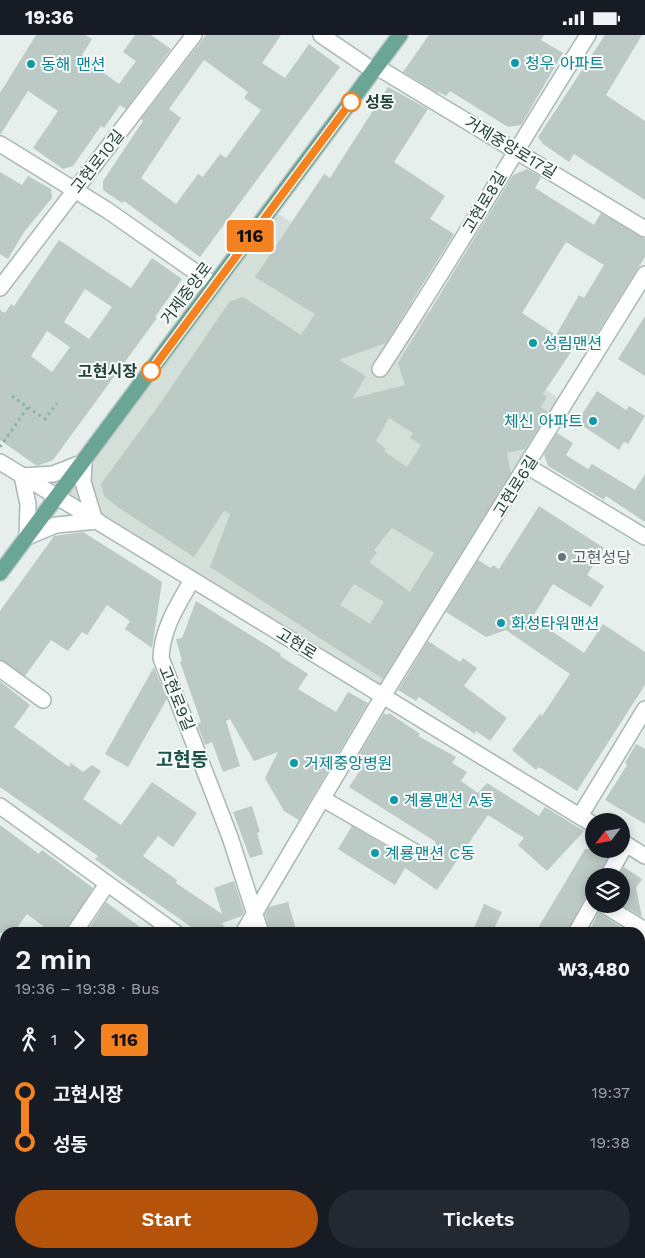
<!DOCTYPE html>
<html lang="en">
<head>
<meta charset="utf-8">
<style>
	:root { --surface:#171b24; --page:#242831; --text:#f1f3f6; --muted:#9ea1a6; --accent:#b45309 }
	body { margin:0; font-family:"Work Sans","Noto Sans KR",sans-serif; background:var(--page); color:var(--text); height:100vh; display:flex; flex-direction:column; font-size:19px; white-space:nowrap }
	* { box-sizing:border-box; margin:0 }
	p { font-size:16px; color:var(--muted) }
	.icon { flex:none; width:28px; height:28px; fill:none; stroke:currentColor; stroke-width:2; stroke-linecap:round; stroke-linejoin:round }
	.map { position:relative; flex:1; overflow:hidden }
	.panel { position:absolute; left:0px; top:892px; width:645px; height:331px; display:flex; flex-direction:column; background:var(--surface); border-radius:15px 15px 0 0; box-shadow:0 2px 12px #0003 }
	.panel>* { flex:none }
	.badge { padding:0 10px; border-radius:4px; font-size:18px; line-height:32px }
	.needle { width:32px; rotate:239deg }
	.fabs { position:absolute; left:585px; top:778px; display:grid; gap:10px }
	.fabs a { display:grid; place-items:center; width:45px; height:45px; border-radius:50%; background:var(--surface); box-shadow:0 2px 12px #0003; font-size:25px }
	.map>.badge { position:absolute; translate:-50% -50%; box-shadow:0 0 0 2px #fff }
	.legs { display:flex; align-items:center; gap:8px; height:55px; padding:0 15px; font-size:16px }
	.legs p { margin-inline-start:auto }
	.summary { display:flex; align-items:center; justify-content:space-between; height:85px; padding:0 15px }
	h1 { font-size:28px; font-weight:600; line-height:38px }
	.button { display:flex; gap:10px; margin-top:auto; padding:10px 15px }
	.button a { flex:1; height:58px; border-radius:30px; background:var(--accent); color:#fff; font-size:20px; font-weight:600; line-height:58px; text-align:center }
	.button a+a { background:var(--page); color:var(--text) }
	ul { padding:0 15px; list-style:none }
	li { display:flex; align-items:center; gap:18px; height:50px; font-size:19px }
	li i { display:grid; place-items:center; width:8px; height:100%; margin:0 6px; background:currentColor }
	li i::after { content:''; width:12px; height:12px; margin:-6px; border:4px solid; border-radius:50%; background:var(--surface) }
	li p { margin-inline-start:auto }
	li:first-child i { background:linear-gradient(#0000 50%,currentColor 0) }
	li:last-child i { background:linear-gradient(currentColor 50%,#0000 0) }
	.status { display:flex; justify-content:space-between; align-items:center; height:35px; padding:0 25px; background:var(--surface); direction:ltr }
	.status svg { height:14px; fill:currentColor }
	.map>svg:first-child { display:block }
</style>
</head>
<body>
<div class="status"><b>19:36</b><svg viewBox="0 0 49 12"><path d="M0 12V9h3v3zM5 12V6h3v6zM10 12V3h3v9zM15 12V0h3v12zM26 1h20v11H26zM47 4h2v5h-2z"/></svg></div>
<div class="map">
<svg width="645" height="1223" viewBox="0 0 645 1223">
	<rect width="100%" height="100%" fill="#e6efeb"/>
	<path fill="#d4dfda" d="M271,174L566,368L383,661L57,462Z"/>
	<path fill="#bfe0c8" d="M117,1219H198L196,1223H123Z"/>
	<path fill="#bbcac4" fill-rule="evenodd" d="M36,0H85L92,4L82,20L94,27L93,30L119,49L136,26L123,17L135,0H151L171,14L126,74L120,70L104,93L101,91L73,131L63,134L33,113L58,76L28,56L0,100V58Z
		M206,0H281L262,28L285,43L309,9L340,32L200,222L124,166L122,168L103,155V146L143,86L141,84ZM204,25L248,57L244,63L261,75L226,123L220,119L203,142L198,139L176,169L141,143L181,83L169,74Z
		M429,0H544L541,5L563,18L521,90L508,92L450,56L446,61L439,57L438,58L403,37Z
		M605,0H642L606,60L645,86V165L574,119L569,127L543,109L538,102Z
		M388,52L428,74L394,127L445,161L430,184L454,199L386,308L339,325L366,341L353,363L405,350L398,328L513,140L527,134L541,142L535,153L594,190L601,178L645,204V222L591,308L581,302L543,359L547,362L541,372L548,377L525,414L507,418L511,438L383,644L210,532L230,479L224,476L194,522L119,473L104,461L101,449L159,370L230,266L243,262L301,300L315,279L255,242L324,139L330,143ZM566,207L604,230L584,263L579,260L556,300L522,278ZM389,383L413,398L410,403L421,410L407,432L384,416L386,414L376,406ZM392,493L434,518L410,557L369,527L377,518L374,515ZM354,549L384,567L370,589L340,570Z
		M0,137L22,150L28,141L51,154L52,163L24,197L8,224L0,219Z
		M59,205L131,253L152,223L182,244L155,282L157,283L53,425L37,431L0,405V275L5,278L11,269L14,271ZM85,254L112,272L89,304L64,287ZM47,296L70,312L52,337L31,321Z
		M645,281V341L618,324Z
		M597,356L626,375L629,371L645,381L628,409L624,407L619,415L577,387Z
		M557,398L573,408L566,420L588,434L592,429L635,455L645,439V487L606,461L604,465L548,431L544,419Z
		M539,471L604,513L587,540L604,551L591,572L553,549L532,583L584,618L603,589L645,617V650L577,756L539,732L536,735L512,715L540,679L542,681L570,639L506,595L486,602L446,577L478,525L491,533L493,530L499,534Z
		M83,497L162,547L152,613L125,594L130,586L107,570L87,600L82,597L68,616L51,605L25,641L0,625V576L54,501Z
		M196,566L281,619L280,621L308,639L298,654L336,677L348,657L368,668L299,785L284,776L265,743L278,717L254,726L230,684L226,686L240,731L223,737L212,707L205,710L197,689L201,687L180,627L182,626L176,604L182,603Z
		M428,606L460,627L463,623L477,633L464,651L507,683L490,706L476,696L475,699L419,662L416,666L398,655Z
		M154,632L167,664L128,732L105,719Z
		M0,646L30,670L14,692L69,732L71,728L83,737L92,730L101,736L83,764L121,790L152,747L197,778L173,812L158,801L143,821L177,845L176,848L222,879L214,853L234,846L244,877L242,881L222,888L225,893L219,898H200L125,846L95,824L98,821L0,752Z
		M384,678L387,680L389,678L420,699L418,701L456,722L452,728L467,737L461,746L478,758L487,748L539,781L545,772L584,796L547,836L518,810L524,803L488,780L437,855L405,833L395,850L338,814L352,791L410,825L421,828L436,807L349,752L363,731L355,726Z
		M636,709L645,714V789L605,765L627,730L625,728Z
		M252,771L260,797L257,798L263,819L250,823L233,777Z
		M0,790L39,819L42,815L93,853L65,898H52L27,879L13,898H0Z
		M585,814H613L599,841H594V857L586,861L567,898H535Z
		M624,832L642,844L636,853L642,882L621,870V837Z
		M106,867L148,898H98L90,892Z
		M288,867L297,898H270L265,879L269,872Z
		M484,869L502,877L492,898H472Z
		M598,878L631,898H588Z"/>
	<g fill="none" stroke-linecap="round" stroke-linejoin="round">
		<g stroke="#a8b8b2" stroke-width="18">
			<path id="minor" d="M321,0L374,36
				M377,32L645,194
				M0,109L107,175L214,250
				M0,253L194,0
				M380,334C452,225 518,111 588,0
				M527,431L645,502
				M192,545C178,570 162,593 161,623L230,802L261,898
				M0,634L43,665
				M323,764L415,817
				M0,771L176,898
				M580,781L645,674
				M608,841L626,809
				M602,869L645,895
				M74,898L107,849
				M243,898L383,661L645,239
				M576,898L594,866
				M0,946L5,949
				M0,1003L5,996
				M640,1084L645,1081
				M0,1132L5,1135
				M640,1146H645
				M117,1219L123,1223
				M619,1219L621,1223
				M6,1223L9,1219
				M249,1223L250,1219
				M366,1223L381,1219"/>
		</g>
		<g stroke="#a8b8b2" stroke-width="18">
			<path id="tertiary" d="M0,427L594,790
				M84,427L83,447L94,483
				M27,502L28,469L22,441L53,439L84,427
				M27,502L56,490L98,486
				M621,806L645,821"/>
		</g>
		<g stroke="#c2cac8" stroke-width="18">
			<path id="primary" d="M0,538L400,0"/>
		</g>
		<path stroke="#86b3a5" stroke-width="3" stroke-dasharray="2.5 4" stroke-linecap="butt" d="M12,361L45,384L57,368
			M0,412L28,372"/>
		<use href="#minor" stroke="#fff" stroke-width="15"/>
		<use href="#tertiary" stroke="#fff" stroke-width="15"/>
		<use href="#primary" stroke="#6aa596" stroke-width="15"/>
	</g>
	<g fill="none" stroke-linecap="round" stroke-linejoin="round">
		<g stroke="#fff" stroke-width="11">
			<path id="line-1" d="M151,336L351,67"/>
		</g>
		<use href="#line-1" stroke="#f58220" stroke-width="8"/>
	</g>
	<g fill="#0f9aa8" stroke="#f7fbf9" stroke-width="2">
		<circle cx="515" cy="28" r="5"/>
		<circle cx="31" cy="29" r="5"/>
		<circle cx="533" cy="308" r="5"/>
		<circle cx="593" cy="386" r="5"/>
		<circle cx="501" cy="588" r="5"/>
		<circle cx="294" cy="728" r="5"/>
		<circle cx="394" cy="765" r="5"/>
		<circle cx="375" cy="818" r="5"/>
	</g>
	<g fill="#fff" stroke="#f58220" stroke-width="2.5">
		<circle cx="351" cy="67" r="9"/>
		<circle cx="151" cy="336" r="9"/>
	</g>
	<circle fill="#6b7280" stroke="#f7fbf9" stroke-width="2" cx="562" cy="522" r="5"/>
	<g text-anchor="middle" stroke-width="4" stroke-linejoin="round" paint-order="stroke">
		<g font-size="16" fill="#0d838f" stroke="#f7fbf9" text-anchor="start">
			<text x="525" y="34">청우 아파트</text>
			<text x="41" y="35">동해 맨션</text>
			<text x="543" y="314">성림맨션</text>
			<text x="583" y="392" text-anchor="end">체신 아파트</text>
			<text x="511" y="594">화성타워맨션</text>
			<text x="304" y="734">거제중앙병원</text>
			<text x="404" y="771">계룡맨션 A동</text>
			<text x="385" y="824">계룡맨션 C동</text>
		</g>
		<g font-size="16" font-weight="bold" fill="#24423a" stroke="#f7fbf9" text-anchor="start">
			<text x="365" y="73">성동</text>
			<text x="137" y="342" text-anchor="end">고현시장</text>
		</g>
		<g font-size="16" fill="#24423a" stroke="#f7fbf9">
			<text transform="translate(511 112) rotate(31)" y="6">거제중앙로17길</text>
			<text transform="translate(97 126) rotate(-52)" y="6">고현로10길</text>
			<text transform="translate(484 167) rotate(-59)" y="6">고현로8길</text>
			<text transform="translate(186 258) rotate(-53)" y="6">거제중앙로</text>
			<text transform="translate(515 451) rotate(-58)" y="6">고현로6길</text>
			<text transform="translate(297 608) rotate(32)" y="6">고현로</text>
			<text transform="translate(177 663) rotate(68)" y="6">고현로9길</text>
		</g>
		<g font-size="16" fill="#5b616d" stroke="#f7fbf9" text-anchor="start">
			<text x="572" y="528">고현성당</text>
		</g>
		<g font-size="19" font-weight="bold" fill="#1f5548" stroke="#f7fbf9">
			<text x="182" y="731">고현동</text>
		</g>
	</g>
</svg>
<div class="fabs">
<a><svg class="needle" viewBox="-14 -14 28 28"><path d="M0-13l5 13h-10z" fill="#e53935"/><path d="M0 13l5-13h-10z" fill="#9ea1a6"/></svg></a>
<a><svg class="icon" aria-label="layers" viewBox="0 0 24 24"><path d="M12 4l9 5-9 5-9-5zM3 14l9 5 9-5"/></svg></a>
</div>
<b class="badge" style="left:250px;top:201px;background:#f58220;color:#111">116</b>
<section class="panel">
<div class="summary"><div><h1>2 min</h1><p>19:36 – 19:38 · Bus</p></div><b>₩3,480</b></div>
<div class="legs"><svg class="icon" aria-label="walk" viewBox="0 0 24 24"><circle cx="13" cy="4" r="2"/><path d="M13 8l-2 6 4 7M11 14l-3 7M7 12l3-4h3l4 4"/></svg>1<svg class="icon" aria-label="forward" viewBox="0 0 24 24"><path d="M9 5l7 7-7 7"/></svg><b class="badge" style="background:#f58220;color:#111">116</b></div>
<ul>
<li><i style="color:#f58220"></i><b>고현시장</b><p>19:37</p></li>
<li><i style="color:#f58220"></i><b>성동</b><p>19:38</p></li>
</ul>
<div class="button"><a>Start</a><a>Tickets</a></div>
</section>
</div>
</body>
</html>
